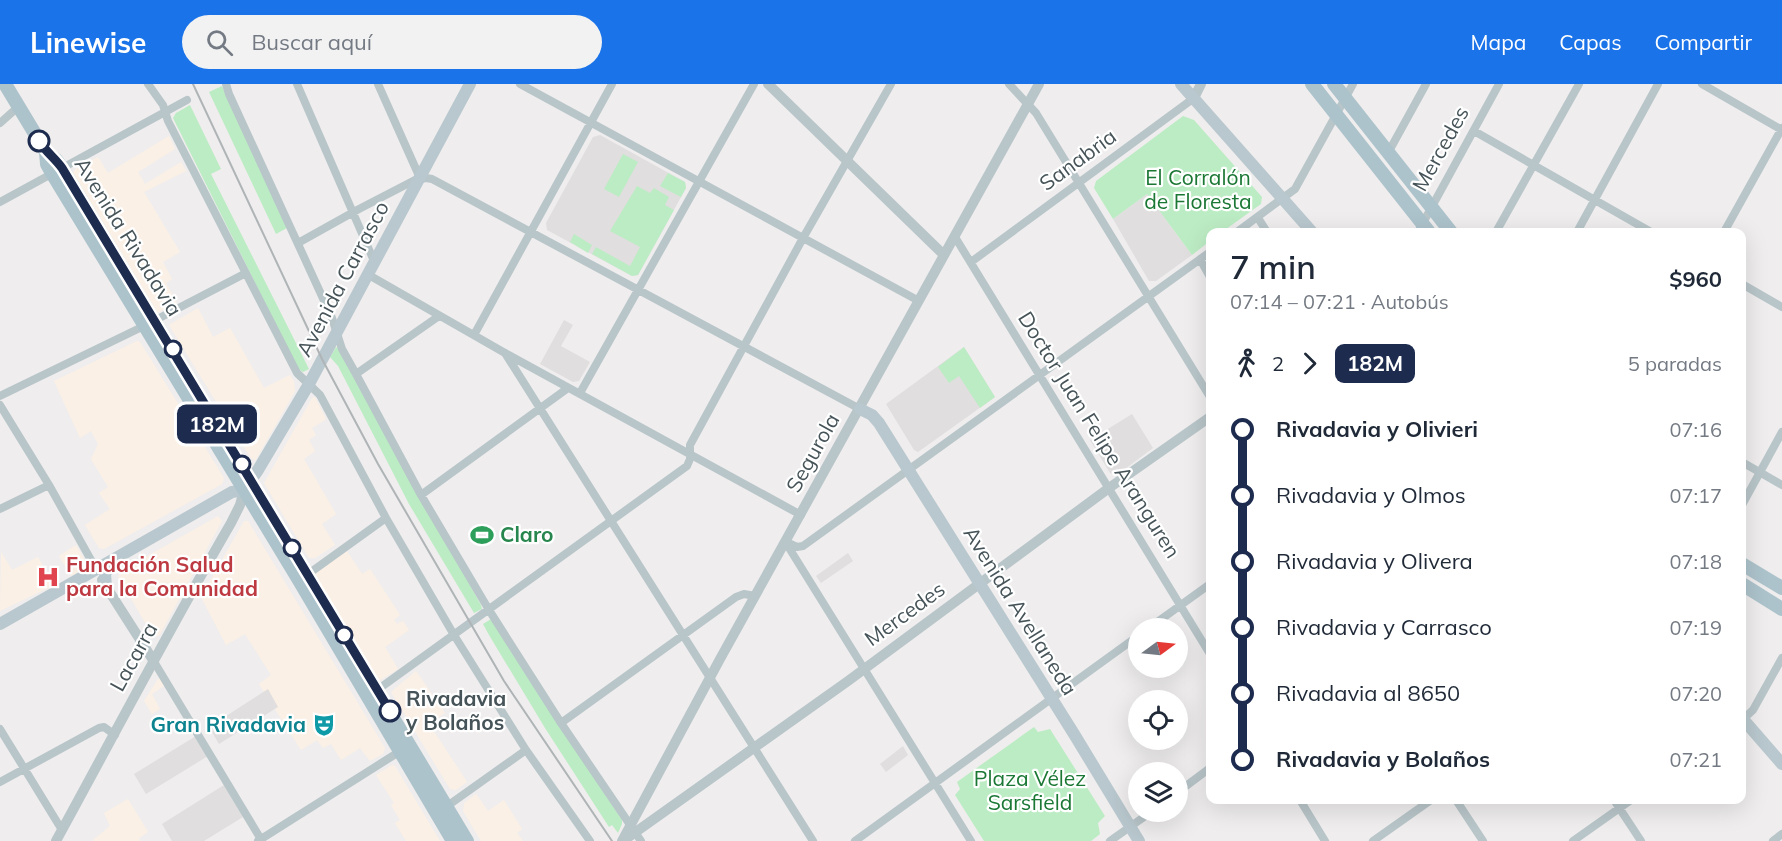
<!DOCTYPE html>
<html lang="es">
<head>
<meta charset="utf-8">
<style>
	:root { --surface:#fff; --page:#f2f2f3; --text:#1f2937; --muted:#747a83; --accent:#1a73e8 }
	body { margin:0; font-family:Mulish,sans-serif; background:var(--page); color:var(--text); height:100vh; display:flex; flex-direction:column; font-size:22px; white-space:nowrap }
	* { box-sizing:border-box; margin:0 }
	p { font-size:20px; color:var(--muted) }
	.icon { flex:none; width:33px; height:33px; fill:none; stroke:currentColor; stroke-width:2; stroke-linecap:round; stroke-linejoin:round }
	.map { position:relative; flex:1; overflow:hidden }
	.panel { position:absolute; left:1206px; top:144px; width:540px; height:576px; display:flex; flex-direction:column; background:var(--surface); border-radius:12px; box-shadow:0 6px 24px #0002 }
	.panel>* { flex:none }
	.badge { padding:0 12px; border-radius:9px; font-size:21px; line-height:39px }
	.needle { width:39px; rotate:75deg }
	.controls { position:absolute; left:1128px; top:534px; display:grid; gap:12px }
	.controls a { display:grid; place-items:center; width:60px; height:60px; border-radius:50%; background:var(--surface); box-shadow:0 6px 24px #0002; font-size:30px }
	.map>.badge { position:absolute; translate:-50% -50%; box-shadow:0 0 0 3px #fff }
	.legs { display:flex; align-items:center; gap:9px; height:66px; padding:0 24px; font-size:20px }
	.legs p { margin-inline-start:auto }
	.overview { display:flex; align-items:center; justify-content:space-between; height:102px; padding:0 24px }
	h1 { font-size:33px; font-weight:600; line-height:45px }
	ul { padding:0 24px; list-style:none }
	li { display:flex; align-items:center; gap:21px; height:66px; font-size:22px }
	li i { display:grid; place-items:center; width:9px; height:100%; margin:0 8px; background:currentColor }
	li i::after { content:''; width:15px; height:15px; margin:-8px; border:4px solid; border-radius:50%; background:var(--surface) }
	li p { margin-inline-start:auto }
	li:first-child i { background:linear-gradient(#0000 50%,currentColor 0) }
	li:last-child i { background:linear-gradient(currentColor 50%,#0000 0) }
	header { display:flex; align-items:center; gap:36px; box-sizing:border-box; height:84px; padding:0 30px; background:var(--accent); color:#fff }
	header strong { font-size:28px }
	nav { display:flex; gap:33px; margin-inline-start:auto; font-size:21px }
	.search { width:420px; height:54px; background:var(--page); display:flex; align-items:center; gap:15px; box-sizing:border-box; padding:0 21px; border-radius:33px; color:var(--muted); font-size:22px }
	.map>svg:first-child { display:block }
</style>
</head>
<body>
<header>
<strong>Linewise</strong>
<div class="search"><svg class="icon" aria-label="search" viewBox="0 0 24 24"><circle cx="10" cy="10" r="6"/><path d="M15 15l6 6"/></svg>Buscar aquí</div>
<nav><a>Mapa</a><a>Capas</a><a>Compartir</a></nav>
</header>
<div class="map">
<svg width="1782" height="757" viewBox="0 0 1782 757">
	<rect width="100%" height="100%" fill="#efeded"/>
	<path fill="#fbf0e5" d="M169,52L175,65L138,88L145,100L181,78L186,87L144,108L180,168L163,178L172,195L166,199L177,219L157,229L72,90L76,84L98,73L108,89Z
		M198,224L213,253L230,244L264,304L290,291L294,297L295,307L255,377L250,373L169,241Z
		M137,257L140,258L224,394L222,400L104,465L99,464L85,441L110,425L99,409L108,403L91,375L98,360L91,347L80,354L54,297Z
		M315,313L326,335L312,344L316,351L309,356L315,367L304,375L336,430L322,440L335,461L315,474H309L264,399L312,314Z
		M218,432L222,437L159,552H153L118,492L121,487Z
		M244,437H248L385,664L383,670L370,677L360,664L341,676L331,660L323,664L317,656L301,666L259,600L271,591L245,550L226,561L201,513Z
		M76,461L85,476V481L82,486L71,492L59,472Z
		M347,467L362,490L370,485L400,531L394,536L397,540L403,537L409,546L385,563L398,585L379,597H377L313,493L315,489Z
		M1,468L12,486L38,473L54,501L0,527Z
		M416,587L445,629L429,640L467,698L456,706L450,705L391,608Z
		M158,595H161L165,601L152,610L160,625L152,630L144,617Z
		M392,681L395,682L440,757H406L395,739L400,736L391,721L394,719L376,691Z
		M476,710L488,727L504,716L522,745L517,749L523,757H481L463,727L464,719Z
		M128,715L148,748L139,754L140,757H93V756L110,742L104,729Z"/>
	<path fill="#e0dede" d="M600,51L685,98L686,104L638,191L632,192L547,146L546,139L593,53Z
		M1147,110L1192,171L1156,197H1149L1113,135Z
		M564,236L573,241L561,262L590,278L579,297L573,298L540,280Z
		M964,263L995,313L918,368L914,366L886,320Z
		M1132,330L1153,364L1117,391L1110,389L1090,356Z
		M848,469L853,477L821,499L816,492Z
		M268,605L278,623L219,660L209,643Z
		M196,652L208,672L146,710L134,690Z
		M903,662L908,671L886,688L880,680Z
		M224,701L243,733L204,757H172L162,740Z"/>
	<path fill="#bcecc4" d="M222,2L287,144L276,150L209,8Z
		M190,21L221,85L211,90L309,285L303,288L298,285L173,34L176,29Z
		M1183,32L1194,36L1262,113L1261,120L1222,148H1210V157L1192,171L1147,110L1113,135L1094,104L1096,97Z
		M623,70L638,78L619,113L604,105Z
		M668,89L685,98L686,104L681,113L660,102Z
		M637,102L650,109L654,104L669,113L665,121L674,126L638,191L632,192L592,170L596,163L630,182L640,163L610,147Z
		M574,150L592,161L588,169L570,158Z
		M336,263L338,264L481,521L482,525L474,529L409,420L338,282L330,273Z
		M964,263L995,313L980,324L959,292L949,299L938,283Z
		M491,535L622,736V740L618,749L612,741L609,743L545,644L489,551L483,540Z
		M1034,643L1038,648L1050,645L1105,732L1098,739L1100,750L1091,757H984L955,711L960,705L957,698Z"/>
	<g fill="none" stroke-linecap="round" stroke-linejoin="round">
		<path stroke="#b8c5c9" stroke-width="8" d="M148,0L163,21L168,37L297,289L320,311L386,434L454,551L526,666L590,757
			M226,0L229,10L332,234L342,265L356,290L421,411L489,526L561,639L641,757
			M297,0L374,177
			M378,0L420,94
			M520,0L919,217
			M1009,0L1036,29L1210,313
			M1702,0L1782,46
			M0,39L18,23
			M1474,47L1651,148
			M1388,69L1426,0
			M0,118L187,16
			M1258,134L1267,148
			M1237,148L1295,105L1353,0
			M1418,148L1499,0
			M1496,148L1579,0
			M1577,148L1658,0
			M1724,148L1782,44
			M955,153L1210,570
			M298,159L359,125L415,96L426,94L432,95L860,325
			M1200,175L1210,193
			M971,178L1194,14
			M367,190L505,269L801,431
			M1742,200L1782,223
			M474,251L612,0
			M505,269L813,757
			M356,290L439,232
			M580,309L754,0
			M0,312L144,242L246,189
			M0,321L49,401L96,485
			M1742,378L1782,401
			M421,411L568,304
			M1742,421L1782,348
			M0,425L49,401
			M786,458L797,463L803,462L1210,168
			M786,459L971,757
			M304,493L386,434
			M1149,544L1210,500
			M153,576L262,757
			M373,609L687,382L690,375V361L803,154L891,0
			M1742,636L1753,626L1782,574
			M561,639L736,513L744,510L755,512
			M0,645L62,746
			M0,698L99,644L104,643L115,651
			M1178,708L1210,684
			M1300,716L1325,757
			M1456,716L1483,757
			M1614,716L1641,757
			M443,725L526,666
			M258,757L402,666
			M855,757L1138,552
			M1110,757L1151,728
			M1373,757L1431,716
			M1573,757L1631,716
			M1773,757L1782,750"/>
		<path stroke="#b8c5c9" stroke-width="10" d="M768,0L944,171
			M1194,14L1201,0
			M102,496L153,576
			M56,757C114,651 170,544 231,439L240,421L244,406
			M622,757L720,575L1039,0
			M623,757L848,597L1109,404L1210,333"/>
		<path stroke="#b9c8ce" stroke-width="12" d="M1181,0L1312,148
			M860,325L872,331L879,339L1074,650L1139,757
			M106,502L105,490L114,475
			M0,540L232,408L244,406L258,386L309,300L470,0
			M1742,634L1782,680"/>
		<path stroke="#adc3cb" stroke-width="14" d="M5,0L46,68L56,76L62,84L467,757
			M1312,0L1429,148
			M1334,0L1451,148
			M46,68L47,80L52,89L299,496L453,757
			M1742,480L1782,504
			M1742,500L1782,525"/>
		<path stroke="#afb4b7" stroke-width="2" d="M193,0L322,275L378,380L504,597L612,757"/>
	</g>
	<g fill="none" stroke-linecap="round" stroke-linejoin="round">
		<g stroke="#fff" stroke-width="14">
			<path id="line-1" d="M39,57C46,68 55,74 62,84L390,627"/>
		</g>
		<use href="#line-1" stroke="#1d2b4f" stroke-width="9"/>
	</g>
	<defs>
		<g id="stadium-bare" transform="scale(1.8)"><path d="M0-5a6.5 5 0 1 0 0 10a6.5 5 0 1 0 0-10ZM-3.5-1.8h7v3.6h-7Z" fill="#2e9e5b" stroke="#fff" stroke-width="2.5" paint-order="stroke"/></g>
		<g id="hospital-bare" transform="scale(1.8)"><path d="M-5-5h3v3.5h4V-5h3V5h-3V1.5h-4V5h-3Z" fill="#e0444e" stroke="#fff" stroke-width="2.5" paint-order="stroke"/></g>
		<g id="theatre-bare" transform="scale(1.8)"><path d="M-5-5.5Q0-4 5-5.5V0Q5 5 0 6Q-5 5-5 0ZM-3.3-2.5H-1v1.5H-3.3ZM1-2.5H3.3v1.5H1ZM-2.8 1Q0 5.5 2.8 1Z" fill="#0f9aa8" stroke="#fff" stroke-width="2.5" paint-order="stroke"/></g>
	</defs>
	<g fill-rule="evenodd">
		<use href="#stadium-bare" x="482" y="451"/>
		<use href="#hospital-bare" x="48" y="493"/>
		<use href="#theatre-bare" x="324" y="641"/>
	</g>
	<g fill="#fff" stroke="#1d2b4f" stroke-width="3">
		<circle cx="39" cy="57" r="10"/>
		<circle cx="173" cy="265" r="8"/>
		<circle cx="242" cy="380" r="8"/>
		<circle cx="292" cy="464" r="8"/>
		<circle cx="344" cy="551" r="8"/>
		<circle cx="390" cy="627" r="10"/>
	</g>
	<g text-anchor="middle" stroke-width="4.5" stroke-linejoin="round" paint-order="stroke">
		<g font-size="21" fill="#465459" stroke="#fff">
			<text transform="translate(1441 65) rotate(-61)" y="7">Mercedes</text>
			<text transform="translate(1078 76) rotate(-36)" y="7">Sanabria</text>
			<text transform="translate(128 153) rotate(58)" y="7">Avenida Rivadavia</text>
			<text transform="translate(343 195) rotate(-62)" y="7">Avenida Carrasco</text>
			<text transform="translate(1099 351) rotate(58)" y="7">Doctor Juan Felipe Aranguren</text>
			<text transform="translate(813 369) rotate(-61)" y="7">Segurola</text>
			<text transform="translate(1020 527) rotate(58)" y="7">Avenida Avellaneda</text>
			<text transform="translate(905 530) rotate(-36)" y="7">Mercedes</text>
			<text transform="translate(134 573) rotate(-61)" y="7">Lacarra</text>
		</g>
		<g font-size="21" fill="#1a7734" stroke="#fff">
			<text x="1198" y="101">El Corralón<tspan x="1198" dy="24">de Floresta</tspan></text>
			<text x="1030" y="702">Plaza Vélez<tspan x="1030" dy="24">Sarsfield</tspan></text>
		</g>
		<g font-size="21" font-weight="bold" fill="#27864d" stroke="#fff" text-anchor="start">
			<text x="500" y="458">Claro</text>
		</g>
		<g font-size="21" font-weight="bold" fill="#be3a42" stroke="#fff" text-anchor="start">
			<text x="66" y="488">Fundación Salud<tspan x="66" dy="24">para la Comunidad</tspan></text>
		</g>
		<g font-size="21" font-weight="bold" fill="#465459" stroke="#fff" text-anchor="start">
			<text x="406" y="622">Rivadavia<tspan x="406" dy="24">y Bolaños</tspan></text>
		</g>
		<g font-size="21" font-weight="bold" fill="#0d838f" stroke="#fff" text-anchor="end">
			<text x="306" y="648">Gran Rivadavia</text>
		</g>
	</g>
</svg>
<div class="controls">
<a><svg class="needle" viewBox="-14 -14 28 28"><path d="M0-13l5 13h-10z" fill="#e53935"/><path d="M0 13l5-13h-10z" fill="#747a83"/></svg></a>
<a><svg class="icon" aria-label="locate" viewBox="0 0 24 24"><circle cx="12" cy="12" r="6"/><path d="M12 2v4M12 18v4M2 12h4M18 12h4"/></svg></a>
<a><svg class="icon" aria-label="layers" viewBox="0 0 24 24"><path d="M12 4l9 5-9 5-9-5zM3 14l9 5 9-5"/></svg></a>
</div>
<b class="badge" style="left:217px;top:340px;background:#1d2b4f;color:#fff">182M</b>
<section class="panel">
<div class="overview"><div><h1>7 min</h1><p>07:14 – 07:21 · Autobús</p></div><b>$960</b></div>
<div class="legs"><svg class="icon" aria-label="walk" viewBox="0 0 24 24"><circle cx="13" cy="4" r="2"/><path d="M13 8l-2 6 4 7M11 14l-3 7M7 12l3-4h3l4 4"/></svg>2<svg class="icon" aria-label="forward" viewBox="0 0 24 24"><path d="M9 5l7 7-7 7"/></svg><b class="badge" style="background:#1d2b4f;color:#fff">182M</b><p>5 paradas</p></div>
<ul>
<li><i style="color:#1d2b4f"></i><b>Rivadavia y Olivieri</b><p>07:16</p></li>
<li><i style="color:#1d2b4f"></i><span>Rivadavia y Olmos</span><p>07:17</p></li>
<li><i style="color:#1d2b4f"></i><span>Rivadavia y Olivera</span><p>07:18</p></li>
<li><i style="color:#1d2b4f"></i><span>Rivadavia y Carrasco</span><p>07:19</p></li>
<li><i style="color:#1d2b4f"></i><span>Rivadavia al 8650</span><p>07:20</p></li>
<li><i style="color:#1d2b4f"></i><b>Rivadavia y Bolaños</b><p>07:21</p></li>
</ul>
</section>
</div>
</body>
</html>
